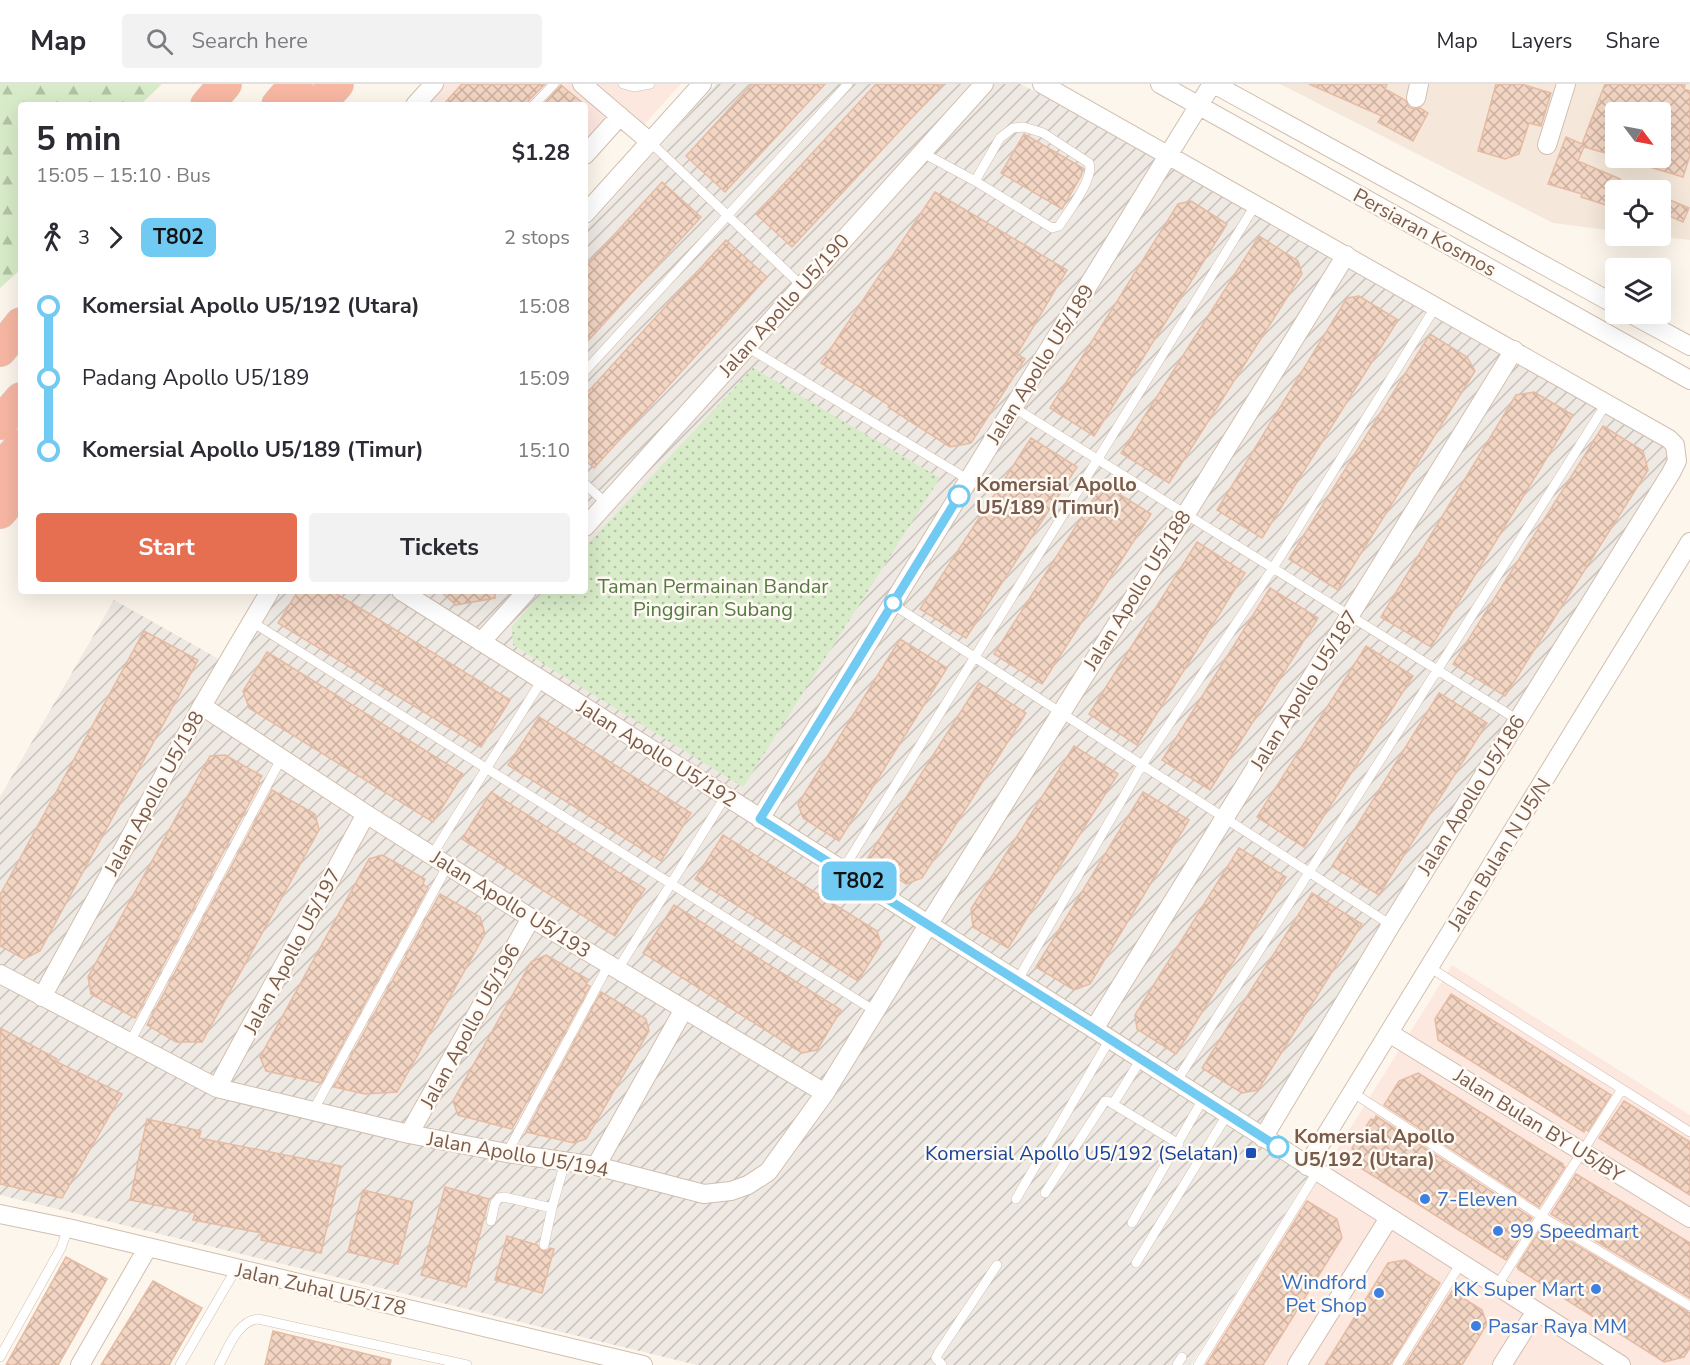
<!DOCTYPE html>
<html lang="en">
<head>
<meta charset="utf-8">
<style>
	:root { --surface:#fff; --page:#f2f2f3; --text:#2b2b33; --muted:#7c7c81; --line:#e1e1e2; --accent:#e76f51 }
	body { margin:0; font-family:"Nunito Sans",sans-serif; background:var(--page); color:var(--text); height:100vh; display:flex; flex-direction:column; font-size:22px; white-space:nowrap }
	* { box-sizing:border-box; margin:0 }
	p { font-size:20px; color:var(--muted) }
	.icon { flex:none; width:33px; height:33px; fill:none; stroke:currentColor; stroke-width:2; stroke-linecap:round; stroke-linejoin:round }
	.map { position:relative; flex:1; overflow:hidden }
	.panel { position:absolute; left:18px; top:18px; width:570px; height:492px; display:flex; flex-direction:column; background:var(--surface); border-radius:6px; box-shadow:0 6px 24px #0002 }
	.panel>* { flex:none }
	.badge { padding:0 12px; border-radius:9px; font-size:21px; line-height:39px }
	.needle { width:39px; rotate:122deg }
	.fabs { position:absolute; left:1605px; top:18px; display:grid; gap:12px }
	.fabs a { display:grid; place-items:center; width:66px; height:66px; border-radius:6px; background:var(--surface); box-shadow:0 6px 24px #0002; font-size:30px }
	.map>.badge { position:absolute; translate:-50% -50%; box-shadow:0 0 0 3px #fff }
	.legs { display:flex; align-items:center; gap:9px; height:66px; padding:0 18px; font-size:20px }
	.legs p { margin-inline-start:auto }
	.overview { display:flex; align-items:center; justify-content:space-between; height:102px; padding:0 18px }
	h1 { font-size:33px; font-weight:700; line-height:45px }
	.primary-button { display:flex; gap:12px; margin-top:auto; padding:12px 18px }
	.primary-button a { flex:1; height:69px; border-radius:6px; background:var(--accent); color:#fff; font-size:24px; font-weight:700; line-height:69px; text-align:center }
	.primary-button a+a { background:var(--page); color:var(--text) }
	ul { padding:0 18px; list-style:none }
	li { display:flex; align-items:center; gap:21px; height:72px; font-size:22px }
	li i { display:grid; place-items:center; width:9px; height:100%; margin:0 8px; background:currentColor }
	li i::after { content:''; width:15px; height:15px; margin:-8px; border:4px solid; border-radius:50%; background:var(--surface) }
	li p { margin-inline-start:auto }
	li:first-child i { background:linear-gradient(#0000 50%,currentColor 0) }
	li:last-child i { background:linear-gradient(currentColor 50%,#0000 0) }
	header { display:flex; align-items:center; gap:36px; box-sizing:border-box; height:84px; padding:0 30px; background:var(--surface); border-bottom:2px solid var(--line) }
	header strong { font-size:28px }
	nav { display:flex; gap:33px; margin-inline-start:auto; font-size:21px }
	.search { width:420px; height:54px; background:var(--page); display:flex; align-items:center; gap:15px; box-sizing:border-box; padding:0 21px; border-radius:6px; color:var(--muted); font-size:22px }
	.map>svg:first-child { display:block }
</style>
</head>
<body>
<header>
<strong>Map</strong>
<div class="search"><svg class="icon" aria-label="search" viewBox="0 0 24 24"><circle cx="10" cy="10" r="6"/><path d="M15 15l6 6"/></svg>Search here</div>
<nav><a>Map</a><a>Layers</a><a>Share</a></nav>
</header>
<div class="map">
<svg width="1690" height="1281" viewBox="0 0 1690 1281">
	<defs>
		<pattern id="industrial-furrows" width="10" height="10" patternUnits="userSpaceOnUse" patternTransform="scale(1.5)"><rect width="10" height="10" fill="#efe9e4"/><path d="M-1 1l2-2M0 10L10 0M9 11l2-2" fill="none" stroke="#c7c0bb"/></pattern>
		<pattern id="forest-firs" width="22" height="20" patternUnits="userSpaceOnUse" patternTransform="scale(1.5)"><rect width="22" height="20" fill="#d8ecc9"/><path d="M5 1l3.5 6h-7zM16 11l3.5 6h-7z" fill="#b4c2a5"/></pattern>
		<pattern id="park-dots" width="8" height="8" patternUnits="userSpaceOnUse" patternTransform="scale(1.5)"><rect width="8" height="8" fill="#d8ecc9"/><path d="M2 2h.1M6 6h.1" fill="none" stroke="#b4c2a5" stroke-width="1.8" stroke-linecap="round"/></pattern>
		<pattern id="building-cross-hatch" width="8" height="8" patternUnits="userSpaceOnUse" patternTransform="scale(1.5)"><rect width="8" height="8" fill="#f3d5c3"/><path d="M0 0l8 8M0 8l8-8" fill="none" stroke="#cab0a1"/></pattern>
	</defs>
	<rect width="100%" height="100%" fill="#fdf6ec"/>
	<path fill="#f5e8da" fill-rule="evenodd" d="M1280,0H1690V156L1654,152H1660V106H1616L1615,147L1553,139ZM1616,28H1660V74H1616Z"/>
	<path fill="#fde8e0" d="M443,0H681L644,41L621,22L585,62V21H424Z
		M1452,881L1690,1031V1281H1203Z"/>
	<path fill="url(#industrial-furrows)" d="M716,0H1021L1669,364L1671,376L1254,1055L1309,1091L1191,1281H697L0,1111V713L114,516L233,583L278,507H585V146Z"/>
	<path fill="url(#forest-firs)" d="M0,0H162L140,21H21V185L0,204Z"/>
	<path fill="url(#park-dots)" d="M753,284L940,394L743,703L513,561L512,542L544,507H585V463Z"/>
	<path fill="url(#building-cross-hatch)" stroke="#e6bba3" stroke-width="1.5" d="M462,0H545L529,16L527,21H443Z
		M752,0H825L725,108L686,72Z
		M876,0H943L792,163L756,130Z
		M1309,0H1387L1385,5L1405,16L1409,23L1414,25L1420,24L1428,29L1413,57L1378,38L1382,32Z
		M1496,0H1521L1551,9L1541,42L1529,39L1519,70L1505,75L1478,67Z
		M1605,0H1685L1684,5L1690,7V71L1683,93L1630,77V74H1660V28H1616V72L1584,63L1578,77L1620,95L1609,122L1581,113L1582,110L1548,100L1566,53L1582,60Z
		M561,1L585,21H543Z
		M1024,50L1083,84L1081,92L1062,125L1001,89Z
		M662,98L701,133L585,260V183Z
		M935,108L1067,186L1017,270L1025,275L971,359L950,363L888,323L889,321L821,279Z
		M1660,112L1689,124L1683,138L1660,128Z
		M1191,117L1227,140L1094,352L1050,324L1178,120Z
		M1259,152L1298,177L1302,190L1169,399L1121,369Z
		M726,156L767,193L594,384L585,376V311Z
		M1359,212L1398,236L1262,454L1217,426L1347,214Z
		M1430,250L1467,273L1475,287L1338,506L1289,475Z
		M1534,308L1573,331L1431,563L1381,533L1516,311Z
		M1603,342L1643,367L1648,386L1505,612L1453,580Z
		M1031,354L1077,383L966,554L920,525Z
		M1103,400L1151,430L1042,600L994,570Z
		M1197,458L1245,489L1137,661L1089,630Z
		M1270,504L1318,534L1210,706L1162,676Z
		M298,507H332L510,616L481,663L278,539Z
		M440,507H495V514L456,521Z
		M144,547L198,576L40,867L24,875L0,862V811Z
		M900,555L947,584L839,757L803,734L798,720Z
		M1366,562L1413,592L1304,763L1257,733Z
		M267,568L463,690L433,738L249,624L243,607Z
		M979,599L1026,629L922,794L906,800L867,775Z
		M1439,609L1487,639L1379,811L1332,782Z
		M539,633L691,729L661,777L508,681Z
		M1074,662L1118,690L1008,864L973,843L971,825Z
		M225,671L262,692L258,698L260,699L135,934L91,910L88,893L210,672Z
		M272,706L315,730L319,746L202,958H176L147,941Z
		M491,708L645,805L615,852L462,755Z
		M1143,708L1189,736L1090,900L1074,906L1036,883Z
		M723,751L877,847L881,860L858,897L695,795Z
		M1239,764L1286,793L1176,970L1137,945L1135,931Z
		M382,771L425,795L423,800L428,804L321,999L266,987L260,973L369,775Z
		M1312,809L1362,840L1258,1006L1242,1009L1202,984Z
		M440,810L480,833L485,850L397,1008L365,1010L334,1003Z
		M674,821L841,926L817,966L802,969L643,869Z
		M546,871L589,896L586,900L590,902L512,1045L458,1031L453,1017L531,878Z
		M601,908L646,935L649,947L586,1055L574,1059L526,1048Z
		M1451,910L1611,1011L1588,1047L1585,1045L1584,1048L1438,956L1435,935Z
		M0,944L57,975L55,977L122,1010L62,1114L0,1100Z
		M1418,989L1563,1080L1562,1081L1565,1083L1539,1123L1384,1021L1399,997Z
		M1624,1017L1690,1058V1111L1599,1054Z
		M1376,1032L1532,1134L1506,1176L1356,1081L1352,1064L1371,1035L1374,1036Z
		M147,1035L201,1047L199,1054L341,1082L321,1169L261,1156L262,1149L193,1136L195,1129L130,1116Z
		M1576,1090L1690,1159V1214L1551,1130Z
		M445,1103L489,1115L466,1203L421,1191Z
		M363,1106L413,1118L398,1180L348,1168Z
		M1307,1117L1337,1135L1342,1154L1263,1281H1206Z
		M1543,1141L1690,1229V1264L1684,1273L1664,1278L1518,1185L1517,1183Z
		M507,1152L537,1161L542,1167H547L550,1164L554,1165L542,1209L495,1196Z
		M66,1173L107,1195L58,1281H6Z
		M1405,1176L1440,1199L1390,1281H1325L1388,1179Z
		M153,1197L202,1224L169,1281H101Z
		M1452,1207L1482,1226L1487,1240L1462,1281H1405Z
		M273,1247L391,1276L390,1281H265Z"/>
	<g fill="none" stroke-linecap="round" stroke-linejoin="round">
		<g stroke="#d1beb0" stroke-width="10">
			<path id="lane" d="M623,0L634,3L650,0
				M534,21L554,0
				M1024,43L1043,49L1089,79C1095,94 1068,128 1059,142L1052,144L975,97L1000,54L1013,44Z
				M650,58L801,201
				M923,69L975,97
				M747,263L969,396
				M585,287L848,0
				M1013,323L1518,636
				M585,400L606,419
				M892,520L1391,841
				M252,538L875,927
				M432,771L542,596
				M842,787C979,564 1119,343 1256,120
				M1429,883L1690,1048
				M618,885L725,713
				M1017,897L1142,681L1273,484L1436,222
				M130,958L281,675
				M1176,998L1606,320
				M1352,1008L1541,1132L1690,1222
				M1113,1020L1141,975
				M313,1027L448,781
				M507,1069L609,880
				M1045,1109L1105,1017H1108L1179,1060
				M1016,1115L1110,955
				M491,1137L495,1119L499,1114L504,1113L552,1124
				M1132,1139L1203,1015
				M544,1161L552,1124L565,1078
				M1136,1179L1227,1031
				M1497,1202L1622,1005
				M0,1273L61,1164L68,1144
				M180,1281L236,1185
				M219,1281C228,1265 237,1237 258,1235L467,1281
				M942,1281L936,1274L939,1268L997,1181
				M1177,1281L1182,1273
				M1198,1281L1317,1088
				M1397,1281L1461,1179"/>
		</g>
		<g stroke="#d1beb0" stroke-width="20">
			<path id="street" d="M582,0L650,58
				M1042,0L1669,355L1675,361L1677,377L1671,389L1391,841L1263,1054
				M1160,0L1690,296
				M1214,0L1616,221
				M1416,14L1419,0
				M415,21L434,0
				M1547,61L1566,0
				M585,71L620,32
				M585,130L702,0
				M1631,230L1690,262
				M585,443L984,0
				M401,507L1094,945L1621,1281
				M481,558L527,507
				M202,622L366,730L531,834L825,1009
				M760,735L1212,0
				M0,890L217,1004L409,1050L507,1069L596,1082L704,1110L731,1107L748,1101L768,1088L825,1009L928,841L1186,430L1346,171
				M42,913L202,622L270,507
				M1094,945L1514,266
				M1389,949L1690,1134
				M217,1004L366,730
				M409,1050L531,834
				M596,1082L684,925
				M1307,1082L1690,458
				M0,1130L68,1144L643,1281
				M80,1281L148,1163
				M1297,1281L1389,1134
				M1502,1281L1536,1227"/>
		</g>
		<g stroke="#dad1cd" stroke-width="34">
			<path id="highway" d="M207,21L225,0
				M278,21L296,0
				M318,21L337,0
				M0,266L21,240
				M0,339L21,315
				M0,386L21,362
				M0,428L21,404"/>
		</g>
		<use href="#lane" stroke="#fff" stroke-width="9"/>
		<use href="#street" stroke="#fff" stroke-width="18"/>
		<use href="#highway" stroke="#f7b7a3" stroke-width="33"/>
	</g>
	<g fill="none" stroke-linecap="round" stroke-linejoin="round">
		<g stroke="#fff" stroke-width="14">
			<path id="line-1" d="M959,412L760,735L1094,945L1278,1063"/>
		</g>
		<use href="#line-1" stroke="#71caf2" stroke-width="9"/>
	</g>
	<g fill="#fff" stroke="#71caf2" stroke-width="3">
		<circle cx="959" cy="412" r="10"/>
		<circle cx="893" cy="519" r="8"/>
		<circle cx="1278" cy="1063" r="10"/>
	</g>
	<rect fill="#1a4fb4" stroke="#fffaf3" stroke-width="2" x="1245" y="1063" width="12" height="12" rx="3"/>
	<g fill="#3f7fe0" stroke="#fffaf3" stroke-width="2">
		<circle cx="1425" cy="1115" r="6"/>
		<circle cx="1498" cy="1147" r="6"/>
		<circle cx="1596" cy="1205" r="6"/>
		<circle cx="1379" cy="1209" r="6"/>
		<circle cx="1476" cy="1242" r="6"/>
	</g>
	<g text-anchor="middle" stroke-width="5" stroke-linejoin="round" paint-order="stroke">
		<g font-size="20" fill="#7a5c4d" stroke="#fffaf3">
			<text transform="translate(1425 148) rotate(29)" y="7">Persiaran Kosmos</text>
			<text transform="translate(784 221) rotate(-48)" y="7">Jalan Apollo U5/190</text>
			<text transform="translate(1040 280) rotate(-58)" y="7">Jalan Apollo U5/189</text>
			<text transform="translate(1137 506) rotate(-58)" y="7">Jalan Apollo U5/188</text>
			<text transform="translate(1304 606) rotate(-58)" y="7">Jalan Apollo U5/187</text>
			<text transform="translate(657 669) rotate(32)" y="7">Jalan Apollo U5/192</text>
			<text transform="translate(154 709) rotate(-61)" y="7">Jalan Apollo U5/198</text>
			<text transform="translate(1471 711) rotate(-58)" y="7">Jalan Apollo U5/186</text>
			<text transform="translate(1499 770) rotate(-58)" y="7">Jalan Bulan N U5/N</text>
			<text transform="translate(511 820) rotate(32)" y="7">Jalan Apollo U5/193</text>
			<text transform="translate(292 867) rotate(-62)" y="7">Jalan Apollo U5/197</text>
			<text transform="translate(470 942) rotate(-61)" y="7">Jalan Apollo U5/196</text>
			<text transform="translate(1539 1041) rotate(32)" y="7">Jalan Bulan BY U5/BY</text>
			<text transform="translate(518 1070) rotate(10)" y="7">Jalan Apollo U5/194</text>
			<text transform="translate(321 1205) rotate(13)" y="7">Jalan Zuhal U5/178</text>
		</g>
		<g font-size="20" font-weight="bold" fill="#7a5c4d" stroke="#fffaf3" text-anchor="start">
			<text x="976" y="407">Komersial Apollo<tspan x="976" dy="23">U5/189 (Timur)</tspan></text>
			<text x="1294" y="1059">Komersial Apollo<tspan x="1294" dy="23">U5/192 (Utara)</tspan></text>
		</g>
		<g font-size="20" fill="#537a41" stroke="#fffaf3">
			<text x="713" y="509">Taman Permainan Bandar<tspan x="713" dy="23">Pinggiran Subang</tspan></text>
		</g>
		<g font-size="20" fill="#164399" stroke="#fffaf3" text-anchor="end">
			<text x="1239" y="1076">Komersial Apollo U5/192 (Selatan)</text>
		</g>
		<g font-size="20" fill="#366cbe" stroke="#fffaf3" text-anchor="start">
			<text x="1437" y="1122">7-Eleven</text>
			<text x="1510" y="1154">99 Speedmart</text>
			<text x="1367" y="1205" text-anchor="end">Windford<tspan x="1367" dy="23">Pet Shop</tspan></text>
			<text x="1584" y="1212" text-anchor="end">KK Super Mart</text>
			<text x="1488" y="1249">Pasar Raya MM</text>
		</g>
	</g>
</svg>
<div class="fabs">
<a><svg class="needle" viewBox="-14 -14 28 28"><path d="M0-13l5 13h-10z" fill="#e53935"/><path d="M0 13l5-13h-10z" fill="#7c7c81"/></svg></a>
<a><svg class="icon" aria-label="locate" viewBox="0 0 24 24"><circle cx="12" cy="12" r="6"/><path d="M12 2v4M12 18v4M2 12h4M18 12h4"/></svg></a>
<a><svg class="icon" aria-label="layers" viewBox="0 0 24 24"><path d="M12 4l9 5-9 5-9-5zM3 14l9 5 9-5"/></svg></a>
</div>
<b class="badge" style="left:859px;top:797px;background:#71caf2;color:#111">T802</b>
<section class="panel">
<div class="overview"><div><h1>5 min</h1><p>15:05 – 15:10 · Bus</p></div><b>$1.28</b></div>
<div class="legs"><svg class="icon" aria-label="walk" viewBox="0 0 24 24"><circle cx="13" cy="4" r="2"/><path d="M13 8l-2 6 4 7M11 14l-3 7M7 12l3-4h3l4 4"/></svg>3<svg class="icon" aria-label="forward" viewBox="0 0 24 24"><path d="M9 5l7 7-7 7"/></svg><b class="badge" style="background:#71caf2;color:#111">T802</b><p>2 stops</p></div>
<ul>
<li><i style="color:#71caf2"></i><b>Komersial Apollo U5/192 (Utara)</b><p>15:08</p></li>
<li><i style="color:#71caf2"></i><span>Padang Apollo U5/189</span><p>15:09</p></li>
<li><i style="color:#71caf2"></i><b>Komersial Apollo U5/189 (Timur)</b><p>15:10</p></li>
</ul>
<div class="primary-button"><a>Start</a><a>Tickets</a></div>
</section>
</div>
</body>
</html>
